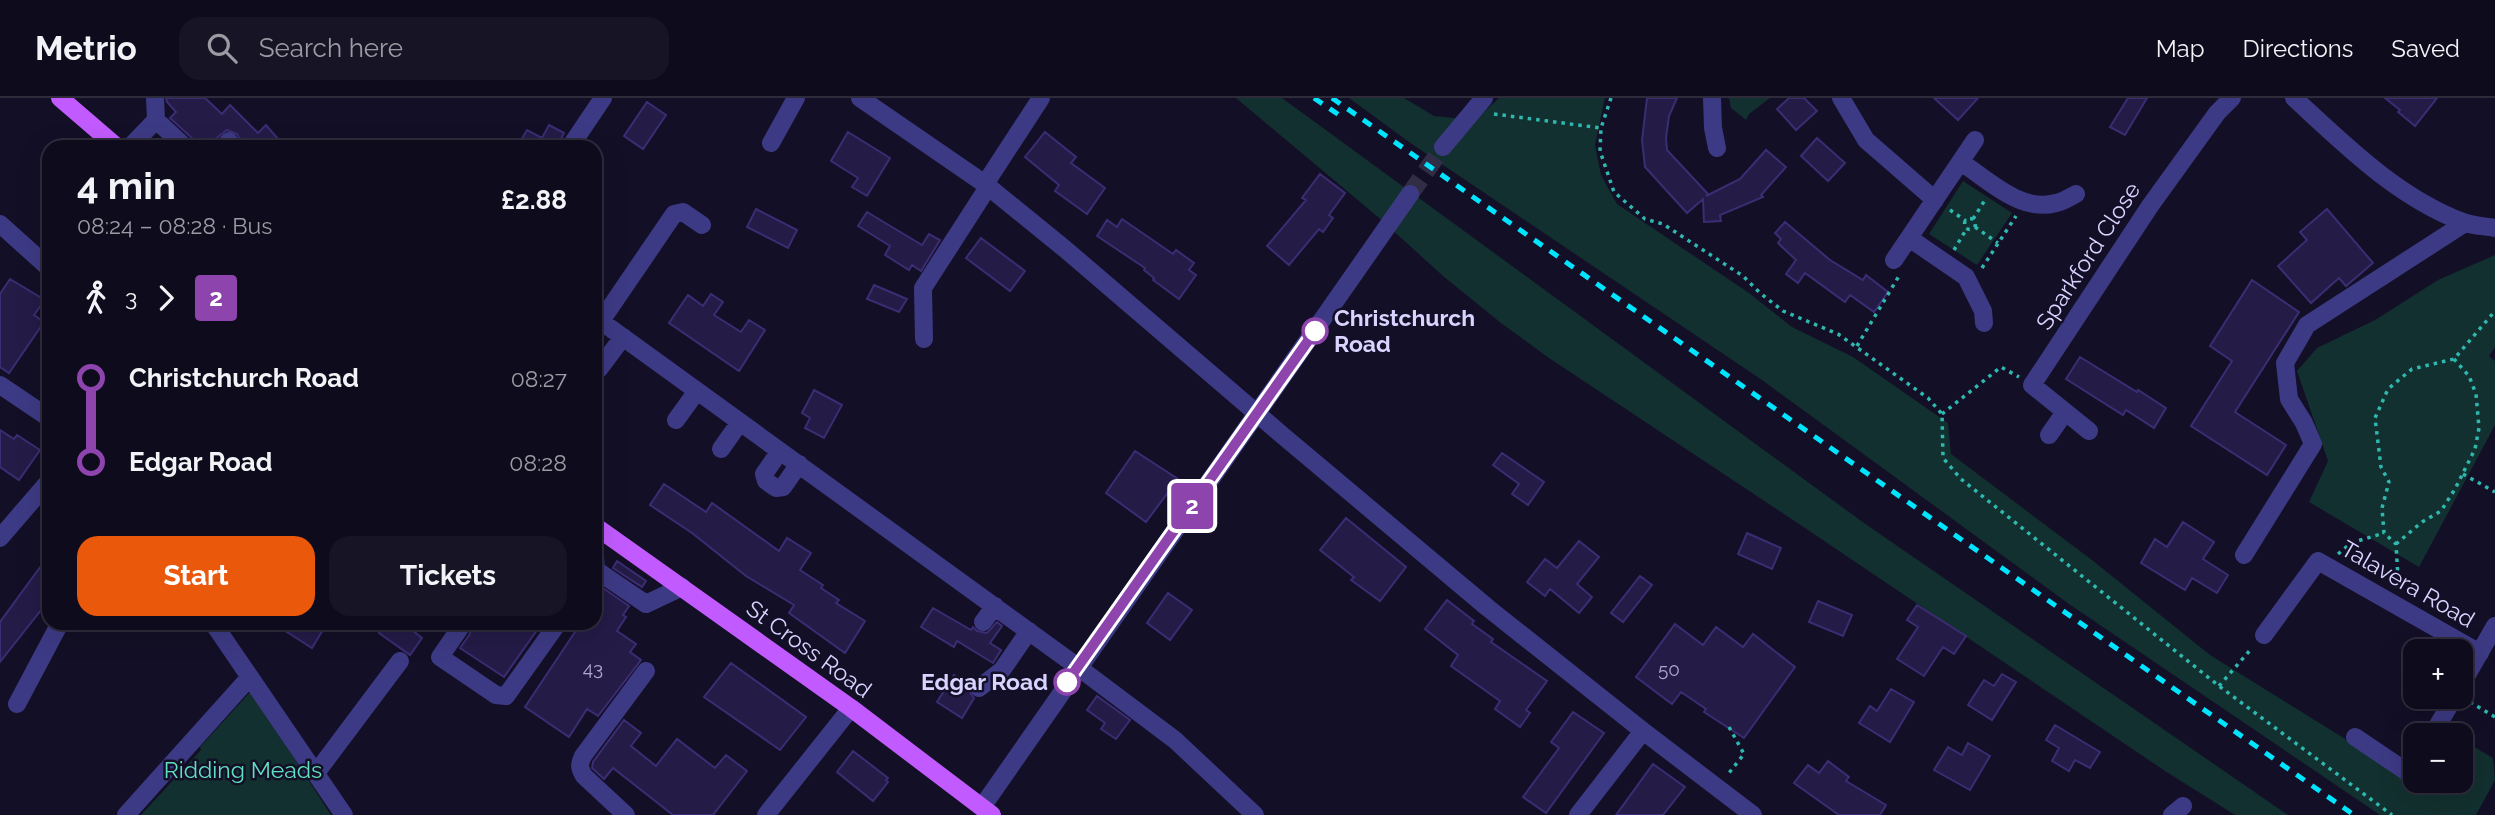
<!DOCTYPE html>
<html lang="en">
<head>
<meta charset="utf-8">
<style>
	:root { --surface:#0e0b1c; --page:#171425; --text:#f1f3f6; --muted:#9b9ba3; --line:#2e2b3b; --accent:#ea580c }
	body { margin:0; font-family:Raleway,sans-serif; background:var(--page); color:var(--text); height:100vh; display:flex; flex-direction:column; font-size:26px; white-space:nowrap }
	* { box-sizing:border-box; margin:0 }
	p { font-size:23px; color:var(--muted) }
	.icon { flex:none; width:38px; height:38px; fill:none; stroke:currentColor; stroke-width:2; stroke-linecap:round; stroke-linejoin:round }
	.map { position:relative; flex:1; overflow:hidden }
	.drawer { position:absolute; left:42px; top:42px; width:560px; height:490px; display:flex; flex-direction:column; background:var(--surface); border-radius:21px; box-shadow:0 7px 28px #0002,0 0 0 2px var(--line) }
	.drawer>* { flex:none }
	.badge { padding:0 14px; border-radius:5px; font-size:24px; line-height:46px }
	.fabs { position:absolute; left:2403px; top:541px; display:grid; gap:14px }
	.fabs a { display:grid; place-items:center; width:70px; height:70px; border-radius:14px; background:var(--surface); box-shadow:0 7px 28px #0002,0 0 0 2px var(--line); font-size:35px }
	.map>.badge { position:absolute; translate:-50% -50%; box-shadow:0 0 0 4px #fff }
	.legs { display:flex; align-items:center; gap:10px; height:77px; padding:0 35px; font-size:23px }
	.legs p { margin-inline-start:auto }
	.overview { display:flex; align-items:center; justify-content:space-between; height:119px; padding:0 35px }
	h1 { font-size:38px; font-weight:700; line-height:52px }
	.cta { display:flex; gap:14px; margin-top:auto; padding:14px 35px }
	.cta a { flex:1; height:80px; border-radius:21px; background:var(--accent); color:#fff; font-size:28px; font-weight:700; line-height:80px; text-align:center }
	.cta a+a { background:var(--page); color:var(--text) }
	ul { padding:0 35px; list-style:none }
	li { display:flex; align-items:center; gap:24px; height:84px; font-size:26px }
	li i { display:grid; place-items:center; width:10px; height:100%; margin:0 9px; background:currentColor }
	li i::after { content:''; width:18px; height:18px; margin:-9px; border:5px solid; border-radius:50%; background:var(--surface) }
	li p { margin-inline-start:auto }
	li:first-child i { background:linear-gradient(#0000 50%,currentColor 0) }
	li:last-child i { background:linear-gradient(currentColor 50%,#0000 0) }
	header { display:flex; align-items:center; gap:42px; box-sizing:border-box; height:98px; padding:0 35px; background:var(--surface); border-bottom:2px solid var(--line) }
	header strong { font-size:33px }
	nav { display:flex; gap:38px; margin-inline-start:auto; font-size:24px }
	.search { width:490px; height:63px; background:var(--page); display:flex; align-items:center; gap:18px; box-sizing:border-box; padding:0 24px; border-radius:21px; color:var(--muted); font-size:26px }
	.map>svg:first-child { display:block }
</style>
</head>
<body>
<header>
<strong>Metrio</strong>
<div class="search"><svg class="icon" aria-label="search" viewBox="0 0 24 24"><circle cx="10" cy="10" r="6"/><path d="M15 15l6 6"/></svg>Search here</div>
<nav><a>Map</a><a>Directions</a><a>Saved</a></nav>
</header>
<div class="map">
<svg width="2495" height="717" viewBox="0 0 2495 717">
	<rect width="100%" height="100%" fill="#130f26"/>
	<path fill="#12302f" d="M1236,0H1282L1864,425L2288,717H2235L2165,673L1802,428L1549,260L1501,225L1443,178L1378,119Z
		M1349,0H1404L1434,18L1475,22L1499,0H1605L1595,47L1601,77L1617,106L1749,195L1792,229L1853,259L1948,325L1951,356L2092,462L2210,557L2397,673L2415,641V682H2460L2461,641L2493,660L2495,682L2476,717H2380L2069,506L1762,282L1409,44Z
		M1729,0H1770L1749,16L1746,22L1731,10Z
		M1963,83L2012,115L1977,167L1929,136Z
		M2495,157V249L2489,258L2495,263V327L2419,469L2309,404L2328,363L2297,273L2317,250L2375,222L2438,182Z
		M251,593L331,717H141L201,652L200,649Z"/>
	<path fill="#241b47" stroke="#3b2d73" stroke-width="2" d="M166,0H205L222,16L230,7L258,35L266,27L278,41L271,47L272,49H238L240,41L237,36L227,32L215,41L212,49H196L193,41L170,20L176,14L167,4Z
		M1647,0H1677L1669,18L1666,40L1667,52L1708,96L1706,98L1740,81L1766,52L1786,69L1761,97L1763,99L1720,117L1721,123L1704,124L1703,101L1687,115L1645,69L1642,42Z
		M1789,0H1804L1817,13L1796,32L1777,11Z
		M1934,0H1978L1958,22Z
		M2128,0H2147L2125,37L2110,29Z
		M2385,0H2437L2415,28L2398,14L2400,12Z
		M647,4L666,17L643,51L624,38Z
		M549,27L564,35L557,49H517L527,32L542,40Z
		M848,34L890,60L867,98L852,89L858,80L831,63Z
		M1045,34L1076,59L1071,65L1105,90L1087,116L1055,93L1059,87L1025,59Z
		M1817,40L1845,65L1828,83L1801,58Z
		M1320,76L1345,95L1329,117L1333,120L1323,134L1319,131L1289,167L1267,148L1306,102L1302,100Z
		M756,111L797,132L788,150L747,129Z
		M2327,111L2373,165L2346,188L2339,180L2311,205L2278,168L2307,142L2300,134Z
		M867,114L922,147L929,136L940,142L921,173L912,167L909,172L885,157L890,148L858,128Z
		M1122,121L1173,156L1176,152L1194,165L1189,172L1196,177L1179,201L1153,182L1154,180L1144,172L1145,170L1097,138L1107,122L1117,129Z
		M1785,124L1830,162L1863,182L1866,177L1888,194L1874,214L1850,197L1845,204L1805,175L1798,185L1786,176L1796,162L1778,145L1781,141L1775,135Z
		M981,140L1025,173L1010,193L966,160Z
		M10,181L45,202L34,217L44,224L9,275L0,269V196Z
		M2252,182L2299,214L2235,314L2286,347L2267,377L2191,328L2232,263L2210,248Z
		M874,187L907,201L899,214L867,201Z
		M711,196L723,204L714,217L741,234L749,222L765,232L739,273L669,225L688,197L703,208Z
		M2080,259L2137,294L2138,292L2166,310L2154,330L2126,312L2123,317L2066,281Z
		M814,292L842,307L824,340L805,330L810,320L802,315Z
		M0,332L14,341L17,337L40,352L19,382L0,369Z
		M1135,353L1178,381L1146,424L1106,395Z
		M1502,355L1544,384L1528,407L1512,396L1519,386L1493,367Z
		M664,386L706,414L712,405L779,453L787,440L811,455L800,472L823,487L821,490L839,502L836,505L865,523L845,555L789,515L794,507L746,478L692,435L650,407Z
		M1346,420L1406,469L1380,503L1351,482L1354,479L1320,452Z
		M2183,424L2214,444L2203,461L2228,477L2217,495L2192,480L2185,492L2141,465L2155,441L2167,449Z
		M1747,435L1781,450L1772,471L1738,456Z
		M1579,443L1599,459L1577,486L1592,499L1579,515L1550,491L1545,498L1527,484L1545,461L1557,470Z
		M49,457V502L0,564V524Z
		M617,463L646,483L642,489L613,470Z
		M1640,478L1652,487L1623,524L1611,515Z
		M600,488L629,508L623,517L626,519L617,533L636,546L630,554L641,562L598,618L587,611L569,639L525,609L581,525H595V495Z
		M1168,495L1192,512L1170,542L1147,525Z
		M1447,502L1474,523L1472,526L1493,541L1491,544L1547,583L1526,612L1530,615L1520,629L1495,611L1500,603L1451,568L1458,557L1425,531Z
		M1818,503L1852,517L1843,538L1809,524Z
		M1917,507L1966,538L1954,556L1943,549L1924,578L1897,561L1918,529L1907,522Z
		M933,510L971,532L973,529L977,533L987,535L997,524L1002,528L990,545L1001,552L993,565L957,543L954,549L921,529Z
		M273,525H327L312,550Z
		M386,525H417L412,532L422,540L410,557L379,535Z
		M471,525H542L504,579L460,550L470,536Z
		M1675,526L1703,547L1716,529L1743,549L1753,536L1795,569L1744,640L1704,614L1706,611L1681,594L1672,606L1636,579Z
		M731,565L806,619L780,652L704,599Z
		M2002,576L2016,584L1992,622L1968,607L1984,582L1994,588Z
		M954,577L968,586V592L974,600L962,620L937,604Z
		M1891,591L1914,604L1890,644L1859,625L1870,608L1877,613Z
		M1097,598L1130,622L1116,641L1101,631L1105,625L1087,612Z
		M1573,614L1604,635L1546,715L1523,699L1559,650L1551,644Z
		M624,622L641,635L631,648L656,668L677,641L715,670L726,657L747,673L713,717H673L613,670L604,681L592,670L593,664Z
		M2055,627L2100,654L2090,670L2075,662L2069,673L2052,663L2059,650L2046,642Z
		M1968,645L1990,658L1970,692L1934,672L1948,649L1962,657Z
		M853,653L888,680L886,682L888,684L873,703L837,674Z
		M1828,663L1849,679L1846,683L1886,707L1880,717H1839L1794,685L1808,667L1819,675Z
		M1653,666L1685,689L1663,717H1616Z"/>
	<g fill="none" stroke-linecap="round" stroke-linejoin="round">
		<path stroke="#312d47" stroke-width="18" stroke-dasharray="18 9" stroke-linecap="butt" d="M1410,96L1443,49"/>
		<path stroke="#2fb8b0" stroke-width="3.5" stroke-dasharray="3.5 5" stroke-linecap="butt" d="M1611,0L1601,30L1600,53L1614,94L1645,121L1663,126L1743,178L1760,195L1783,213L1838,236L1928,300L1942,316L1943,360L1961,381L2219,588L2392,717
			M1494,16L1601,30
			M1950,112L1966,123
			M1964.5 126a5.5 5.5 0 1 1 11 0a5.5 5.5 0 1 1-11 0Z
			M1973,121L1985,102
			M1975,129L1998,145
			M1954,152L1967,130
			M1982,170L2016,118
			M1857,248L1899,178
			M1942,316L2001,269L2019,279
			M2463,376L2495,394
			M2396,446L2422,424L2441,413L2455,391L2475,351L2479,330L2476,296L2469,278L2454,261
			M2338,456L2351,445L2384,435
			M2395,489L2398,480L2396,446L2384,435L2382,410L2389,384L2381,369L2375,320L2388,291L2412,271L2454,261L2495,213
			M2219,588L2252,550
			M2470,604L2495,619
			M1729,629L1744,656L1729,675"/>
		<path stroke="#3d3a85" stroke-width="18" d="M860,0L985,86L1065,151L1282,337L1488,510L1643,633L1753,717
			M1712,0L1713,30L1717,50
			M1841,0L1866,42L1935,102
			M2294,0C2345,47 2397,99 2463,124C2473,128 2485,128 2495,130
			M156,22L185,49
			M771,45L796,0
			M130,49L156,22L155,0
			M223,49L229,43
			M570,49L603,0
			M1443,49L1484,0
			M1961,64C1988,82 2021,115 2056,105C2063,104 2070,99 2076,96
			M985,86L1041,0
			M0,126L49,170
			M1909,140L1966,179L1983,213L1984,225
			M1894,162L1975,42
			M595,219L1078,569L1175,642L1255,717
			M601,223L674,116L683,114L702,127
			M924,241L923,190L988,89
			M599,271L623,239
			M0,287L49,320
			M676,322L697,293
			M2089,333L2032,287L2150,108L2217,15L2232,0
			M2049,337L2065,314
			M721,351L740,324
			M780,353L764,376L766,383L776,390L783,389L799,366
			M0,440L49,383
			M2244,457L2313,346L2304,325L2289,301L2285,265L2307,227L2465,125
			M595,459L596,472L646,506L682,489
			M983,524L995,508
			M213,525L344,717
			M460,530L440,559L496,597L506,598L558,525
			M2264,537L2318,463L2480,555
			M2460,589L2495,528
			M979,590L1002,572L1029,533
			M17,606L60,525
			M2432,637L2455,598
			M2355,639L2410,676L2415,666
			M316,675L400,563
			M982,709L1410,96
			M126,717L249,580
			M626,717L584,678C579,670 579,666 583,658L646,573
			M766,717L851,610
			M1578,717L1643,633
			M2172,717L2183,708"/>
		<path stroke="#c25bff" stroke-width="18" d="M60,0L117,49
			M595,428L851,610L992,717"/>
		<path stroke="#00e5ff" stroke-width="5" stroke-dasharray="10 9" stroke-linecap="butt" d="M1314,0L1339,17
			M1332,0L2354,717"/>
	</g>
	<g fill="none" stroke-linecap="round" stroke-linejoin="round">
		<g stroke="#fff" stroke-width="16">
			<path id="line-1" d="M1067,584L1315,233"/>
		</g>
		<use href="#line-1" stroke="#8e44ad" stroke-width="10"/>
	</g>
	<g fill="#fff" stroke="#8e44ad" stroke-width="3.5">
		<circle cx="1315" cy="233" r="12"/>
		<circle cx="1067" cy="584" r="12"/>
	</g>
	<g text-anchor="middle" stroke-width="5" stroke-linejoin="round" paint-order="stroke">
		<g font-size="19" fill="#aca6d1">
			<text x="593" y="577">43</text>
			<text x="1669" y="578">50</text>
		</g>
		<g font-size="23" fill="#d9d4ff" stroke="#130f26">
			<text transform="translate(2088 158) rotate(-57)" y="8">Sparkford Close</text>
			<text transform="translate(2408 486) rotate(30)" y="8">Talavera Road</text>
			<text transform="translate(809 551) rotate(36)" y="8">St Cross Road</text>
		</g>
		<g font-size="23" font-weight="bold" fill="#d9d4ff" stroke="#130f26" text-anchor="start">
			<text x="1334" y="228">Christchurch<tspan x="1334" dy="26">Road</tspan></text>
			<text x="1048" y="592" text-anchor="end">Edgar Road</text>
		</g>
		<g font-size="23" fill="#5fe0c0" stroke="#130f26">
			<text x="243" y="680">Ridding Meads</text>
		</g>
	</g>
</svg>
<div class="fabs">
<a>+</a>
<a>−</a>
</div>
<b class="badge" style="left:1192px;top:408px;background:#8e44ad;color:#fff">2</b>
<section class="drawer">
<div class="overview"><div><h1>4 min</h1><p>08:24 – 08:28 · Bus</p></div><b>£2.88</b></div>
<div class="legs"><svg class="icon" aria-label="walk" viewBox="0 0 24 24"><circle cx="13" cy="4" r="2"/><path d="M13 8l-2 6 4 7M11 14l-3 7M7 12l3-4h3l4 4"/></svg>3<svg class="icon" aria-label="forward" viewBox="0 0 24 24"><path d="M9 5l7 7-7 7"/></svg><b class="badge" style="background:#8e44ad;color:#fff">2</b></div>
<ul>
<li><i style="color:#8e44ad"></i><b>Christchurch Road</b><p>08:27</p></li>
<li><i style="color:#8e44ad"></i><b>Edgar Road</b><p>08:28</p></li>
</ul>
<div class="cta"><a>Start</a><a>Tickets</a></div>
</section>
</div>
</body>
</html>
